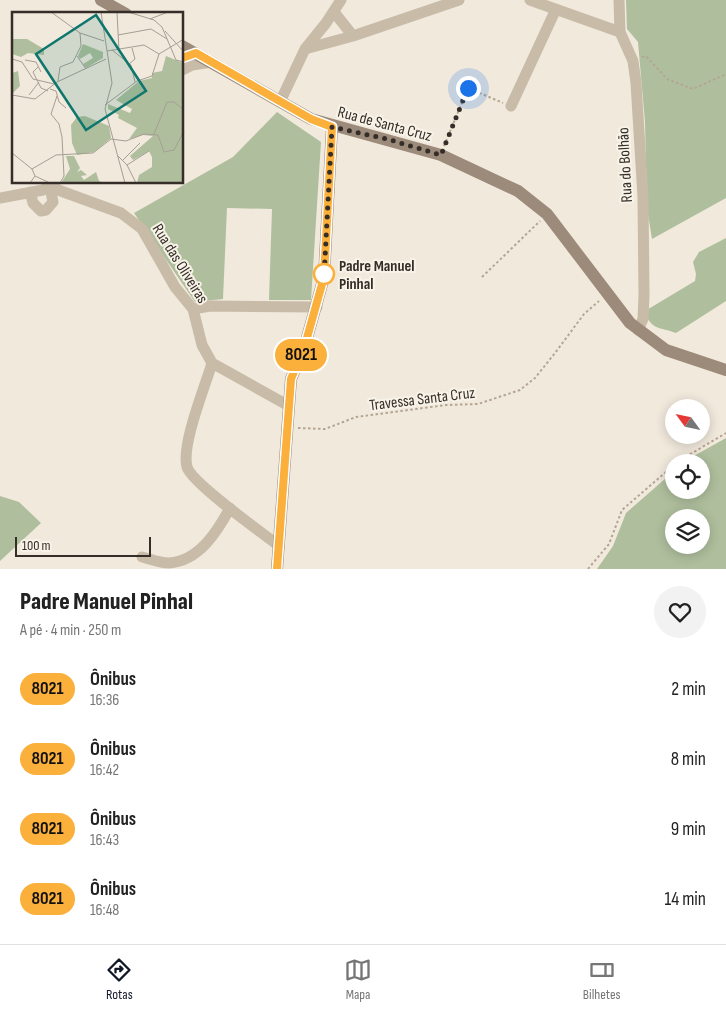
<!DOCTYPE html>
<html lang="pt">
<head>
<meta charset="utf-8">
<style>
	:root { --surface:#fff; --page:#f2f2f2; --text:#222; --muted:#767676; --line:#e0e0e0; --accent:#111827 }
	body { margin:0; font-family:"Sofia Sans Condensed",sans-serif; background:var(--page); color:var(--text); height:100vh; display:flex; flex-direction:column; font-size:19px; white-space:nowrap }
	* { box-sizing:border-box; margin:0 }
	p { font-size:16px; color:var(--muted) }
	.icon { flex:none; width:28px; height:28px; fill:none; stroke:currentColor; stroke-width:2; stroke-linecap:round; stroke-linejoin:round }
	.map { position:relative; height:569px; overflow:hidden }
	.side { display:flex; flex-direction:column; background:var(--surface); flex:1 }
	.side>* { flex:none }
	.badge { padding:0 10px; border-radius:16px; font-size:18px; line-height:32px }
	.needle { width:32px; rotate:303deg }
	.buttons { position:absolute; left:665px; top:399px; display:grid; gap:10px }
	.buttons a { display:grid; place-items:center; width:45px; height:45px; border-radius:50%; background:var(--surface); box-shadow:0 2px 12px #0003; font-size:25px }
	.scale { position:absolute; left:15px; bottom:12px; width:136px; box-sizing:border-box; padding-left:5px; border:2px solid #352e28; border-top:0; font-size:14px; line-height:18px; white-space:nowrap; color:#352e28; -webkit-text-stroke:4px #f8f3e8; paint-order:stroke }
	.you { position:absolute; width:25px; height:25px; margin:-12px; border:4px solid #fff; border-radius:50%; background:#1a73e8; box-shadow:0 0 0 8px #1a73e833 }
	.map>.badge { position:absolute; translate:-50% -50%; box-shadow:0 0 0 2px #fff }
	.round { display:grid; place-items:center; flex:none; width:52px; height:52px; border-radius:26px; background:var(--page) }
	.headline { display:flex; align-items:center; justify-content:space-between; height:85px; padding:0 20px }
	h1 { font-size:24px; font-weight:800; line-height:38px }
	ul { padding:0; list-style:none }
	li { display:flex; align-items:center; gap:15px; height:70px; padding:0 20px }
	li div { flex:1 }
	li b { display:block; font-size:19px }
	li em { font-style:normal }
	li .badge { min-width:55px; font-weight:700; text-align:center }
	.tab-bar { display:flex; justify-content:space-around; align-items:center; height:70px; border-top:1px solid var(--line); background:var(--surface); font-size:14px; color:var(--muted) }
	.tab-bar a { display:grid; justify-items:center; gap:2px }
	.tab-bar .selected { color:var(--accent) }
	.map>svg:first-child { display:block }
</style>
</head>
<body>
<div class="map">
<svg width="726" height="569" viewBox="0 0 726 569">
	<rect width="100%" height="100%" fill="#f1e9dc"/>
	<path fill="#afbf9d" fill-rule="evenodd" d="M626,0H726V198L652,239L647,208L645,122L638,42L627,29Z
		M277,112L321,142L311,300H269L272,209L227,208L223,299L195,302L134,213L233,157Z
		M726,238V301L676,333C660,327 650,330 645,311L695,281L696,274L693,262L699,252Z
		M726,438V569H597L613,546L626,513L674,471V490H701V462H683ZM674,518H701V545H674Z
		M0,496L19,502L41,523L0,561Z"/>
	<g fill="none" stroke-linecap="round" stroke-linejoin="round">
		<path stroke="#b4a593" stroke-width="2" stroke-dasharray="2.5 2.5" stroke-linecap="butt" d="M642,57L646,56L667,79L693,89L726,74
			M444,146L468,88L503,103
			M482,277L540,221
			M298,428L325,429L356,417L446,405L478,404L520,390L535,378L555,353L584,314L599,301
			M677,462L726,433
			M588,569L609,544L622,510L674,465"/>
		<path stroke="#c8bba8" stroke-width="11" d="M530,0L620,32
			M619,0L620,32L633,61L636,83L643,197L644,296L643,319L638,330
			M334,12L353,36
			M305,49L353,36L459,0
			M182,58L196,53
			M182,70L192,65L212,62
			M280,102L305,49L326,23L341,0
			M511,106L556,9
			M50,187L121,213L142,229L175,287L193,309L202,345L212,363C205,387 181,445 187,467C191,482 262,533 278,545
			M30,192L33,203L41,211L46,210L53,202L50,187
			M0,198L43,190L55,182
			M193,309L210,306L317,307
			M212,363L289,406
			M142,557C150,559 160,563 169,563C199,561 217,532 230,508"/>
		<path stroke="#9c8a7a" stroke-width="12" d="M101,0L126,14
			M182,46L311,119L441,155L518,191L547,214L630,323L666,350L726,370
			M277,569L291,379L305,345L324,277L332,127"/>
	</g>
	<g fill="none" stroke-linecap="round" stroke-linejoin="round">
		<g stroke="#fff" stroke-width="11">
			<path id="line" d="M182,58L196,53L311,119L332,127L324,277L305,345L291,379L277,569"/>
		</g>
		<use href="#line" stroke="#fbb03b" stroke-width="8"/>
		<path stroke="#352e28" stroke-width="5" stroke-dasharray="0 9" d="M324,274V277L332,127L387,139L441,155L468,88"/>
	</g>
	<circle fill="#fff" stroke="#fbb03b" stroke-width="2.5" cx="324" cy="274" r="10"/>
	<g text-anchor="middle" stroke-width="4" stroke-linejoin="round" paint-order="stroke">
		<g font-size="16" fill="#352e28" stroke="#f8f3e8">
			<text transform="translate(385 123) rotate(15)" y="6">Rua de Santa Cruz</text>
			<text transform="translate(624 165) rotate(-93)" y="6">Rua do Bolhão</text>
			<text transform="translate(181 263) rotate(58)" y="6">Rua das Oliveiras</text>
			<text transform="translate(422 398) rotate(-7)" y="6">Travessa Santa Cruz</text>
		</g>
		<g font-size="16" font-weight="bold" fill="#352e28" stroke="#f8f3e8" text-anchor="start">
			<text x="339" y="271">Padre Manuel<tspan x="339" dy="18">Pinhal</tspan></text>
		</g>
	</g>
	<g transform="translate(12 12)">
		<rect width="171" height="171" fill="#f1e9dc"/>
		<path d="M1,27H15L32,37V43L16,41L9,45L0,42ZM71,32L91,40V46L74,56L71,52L81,46L78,41L68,47L66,44ZM154,44L171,51V171H125L127,163L140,155V145L137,139L121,148L118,144L141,124L131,123L117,127L125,116L106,106L107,103L96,97V92L118,101L120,97L104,88L127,69L140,66V61L150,59ZM6,59L8,74L0,82V61ZM73,104L97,114L99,126L82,140L65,143L60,131L59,113L65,105ZM54,144H62L68,156L65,160L69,158L75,163L69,164L72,168L84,160L87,169L92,171H49L58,157Z" fill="#afbf9d"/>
		<path fill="none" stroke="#a69e94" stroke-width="1" d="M39,0L68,21L92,29M89,0L100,71L93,97L113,171M105,0L107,39M116,0L142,8L150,15L164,48L172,50M138,7L156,0M153,19L172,40M106,23L139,17L155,27M100,38L119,53L123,70M95,39L132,33L147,42M65,44L74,57M0,47L10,50L21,67L42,72M13,48L24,50L29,60M117,52L123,47L120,36M26,55L21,60L29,76L36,79M46,69L48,55L61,50L69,34L68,21M38,77L44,79L47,90L54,96M0,83L23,87L45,70L94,47M17,83L27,70M45,84L39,102L47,112L50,125L52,164L48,171M93,93L125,69L140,64L147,42L172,27M142,122L155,90H162L172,98M0,141L20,157L23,164L18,171M106,144L115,153L124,171M111,148L128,131M115,153L137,139M20,157L44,143L81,141L99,127L114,129L132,122L146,123L152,140L162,138L172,119M23,164L38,171"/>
		<path fill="#0f766e" fill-opacity="0.15" stroke="#0f766e" stroke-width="2.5" d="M84,3L134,79L74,118L24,42Z"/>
		<rect width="171" height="171" fill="none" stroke="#352e28" stroke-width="2.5"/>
	</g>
</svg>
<div class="buttons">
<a><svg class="needle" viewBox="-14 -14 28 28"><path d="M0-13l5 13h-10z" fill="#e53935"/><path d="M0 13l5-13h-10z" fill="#767676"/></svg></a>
<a><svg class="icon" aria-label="locate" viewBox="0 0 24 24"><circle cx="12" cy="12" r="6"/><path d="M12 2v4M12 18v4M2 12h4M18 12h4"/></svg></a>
<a><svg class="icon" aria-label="layers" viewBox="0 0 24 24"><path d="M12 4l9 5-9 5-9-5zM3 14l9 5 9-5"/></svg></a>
</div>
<div class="scale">100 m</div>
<div class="you" style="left:468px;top:88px"></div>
<b class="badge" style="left:301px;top:355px;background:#fbb03b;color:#111">8021</b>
</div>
<section class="side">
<div class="headline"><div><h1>Padre Manuel Pinhal</h1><p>A pé · 4 min · 250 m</p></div><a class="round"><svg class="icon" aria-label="heart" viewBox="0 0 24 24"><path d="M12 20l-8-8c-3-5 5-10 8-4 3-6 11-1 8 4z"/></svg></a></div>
<ul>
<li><span class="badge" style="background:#fbb03b;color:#111">8021</span><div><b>Ônibus</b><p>16:36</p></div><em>2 min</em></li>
<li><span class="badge" style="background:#fbb03b;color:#111">8021</span><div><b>Ônibus</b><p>16:42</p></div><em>8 min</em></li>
<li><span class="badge" style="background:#fbb03b;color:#111">8021</span><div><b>Ônibus</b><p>16:43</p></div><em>9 min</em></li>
<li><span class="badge" style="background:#fbb03b;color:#111">8021</span><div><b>Ônibus</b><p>16:48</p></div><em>14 min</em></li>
</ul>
</section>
<nav class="tab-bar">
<a class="selected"><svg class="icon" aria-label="directions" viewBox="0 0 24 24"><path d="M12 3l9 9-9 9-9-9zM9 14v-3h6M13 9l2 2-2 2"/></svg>Rotas</a>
<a><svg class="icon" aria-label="map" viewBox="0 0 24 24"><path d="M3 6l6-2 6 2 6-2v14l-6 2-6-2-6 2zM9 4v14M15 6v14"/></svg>Mapa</a>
<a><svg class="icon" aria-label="tickets" viewBox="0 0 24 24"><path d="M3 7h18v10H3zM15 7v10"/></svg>Bilhetes</a>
</nav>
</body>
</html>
